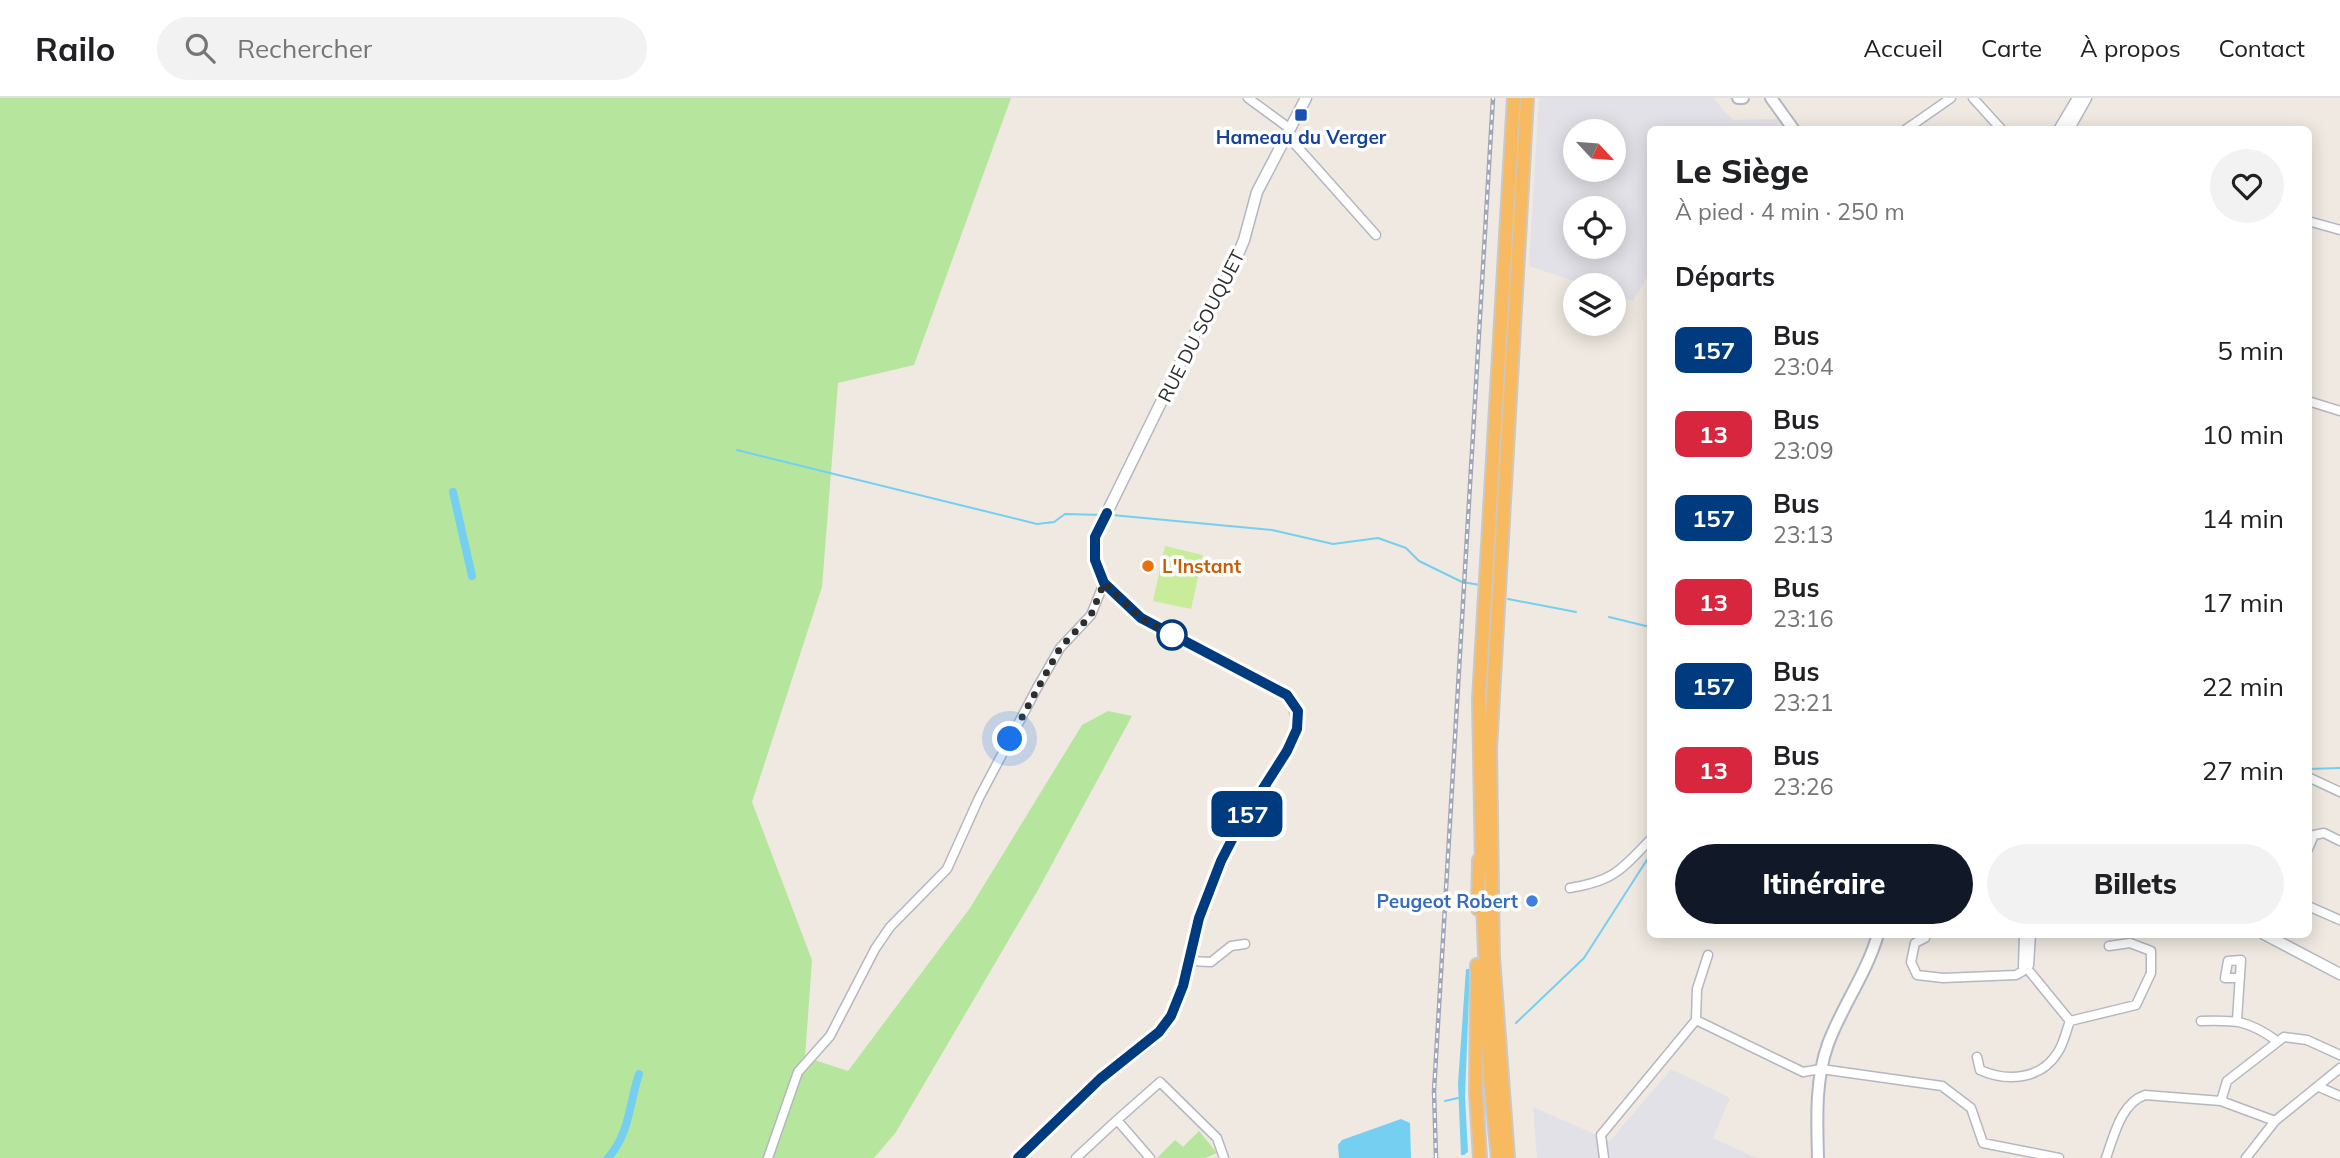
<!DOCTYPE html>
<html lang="fr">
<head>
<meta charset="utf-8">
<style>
	:root { --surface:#fff; --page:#f2f2f2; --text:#202124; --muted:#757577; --line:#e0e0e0; --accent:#111827 }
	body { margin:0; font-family:Mulish,sans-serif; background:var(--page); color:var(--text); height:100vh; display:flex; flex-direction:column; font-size:26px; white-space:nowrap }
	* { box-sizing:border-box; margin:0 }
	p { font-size:23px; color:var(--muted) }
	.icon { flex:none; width:38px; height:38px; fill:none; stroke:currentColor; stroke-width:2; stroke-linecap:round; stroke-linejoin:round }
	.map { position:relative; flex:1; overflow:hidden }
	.side { position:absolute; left:1647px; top:28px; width:665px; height:812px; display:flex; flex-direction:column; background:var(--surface); border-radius:10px; box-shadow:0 4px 18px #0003 }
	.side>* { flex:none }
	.badge { padding:0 14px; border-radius:10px; font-size:24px; line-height:46px }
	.needle { width:46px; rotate:116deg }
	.controls { position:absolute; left:1563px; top:21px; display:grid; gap:14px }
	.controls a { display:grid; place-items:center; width:63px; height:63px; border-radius:50%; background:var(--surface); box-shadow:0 4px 18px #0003; font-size:35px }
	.you { position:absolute; width:35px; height:35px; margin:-18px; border:5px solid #fff; border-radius:50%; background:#1a73e8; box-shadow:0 0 0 10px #1a73e833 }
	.map>.badge { position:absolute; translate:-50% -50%; box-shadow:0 0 0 4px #fff }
	h2 { padding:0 28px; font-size:26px; line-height:63px }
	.round { display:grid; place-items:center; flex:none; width:74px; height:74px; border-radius:37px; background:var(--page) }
	.overview { display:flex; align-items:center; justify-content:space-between; height:119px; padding:0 28px }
	h1 { font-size:33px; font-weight:800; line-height:52px }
	.primary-button { display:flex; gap:14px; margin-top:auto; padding:14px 28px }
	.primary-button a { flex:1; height:80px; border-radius:42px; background:var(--accent); color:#fff; font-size:28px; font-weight:800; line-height:80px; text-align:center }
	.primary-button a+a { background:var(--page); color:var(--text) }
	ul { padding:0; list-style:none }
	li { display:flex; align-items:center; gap:21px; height:84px; padding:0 28px }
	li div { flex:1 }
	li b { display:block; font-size:26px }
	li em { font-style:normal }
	li .badge { min-width:77px; font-weight:700; text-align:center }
	header { display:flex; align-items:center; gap:42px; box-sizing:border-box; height:98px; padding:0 35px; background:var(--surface); border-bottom:2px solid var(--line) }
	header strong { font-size:33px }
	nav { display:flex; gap:38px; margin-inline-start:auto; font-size:24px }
	.search { width:490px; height:63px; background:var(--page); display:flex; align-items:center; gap:18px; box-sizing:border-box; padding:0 24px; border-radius:38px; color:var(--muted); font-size:26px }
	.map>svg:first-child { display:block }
</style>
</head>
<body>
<header>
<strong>Railo</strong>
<div class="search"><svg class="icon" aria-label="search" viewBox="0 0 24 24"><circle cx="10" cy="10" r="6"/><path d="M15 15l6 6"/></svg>Rechercher</div>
<nav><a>Accueil</a><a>Carte</a><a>À propos</a><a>Contact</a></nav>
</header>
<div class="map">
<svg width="2340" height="1060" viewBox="0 0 2340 1060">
	<rect width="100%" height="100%" fill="#efe9e1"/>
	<path fill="#e3e1e8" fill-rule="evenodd" d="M1539,0H1713L1733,22L1782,21L1778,31L1650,32V174L1633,203L1614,197V187H1586L1529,168ZM1575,33H1614V72H1575ZM1575,110H1614V149H1575Z
		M1671,971L1730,1000L1713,1040L1757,1060H1537L1533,1009L1610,1043Z"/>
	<path fill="#b6e59e" d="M0,0H1011L914,267L838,285L822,489L752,704L812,862L805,959L848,973L970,810L1082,627L1108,613L1132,618L1038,792L896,1034L874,1060H0Z
		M1199,1033L1217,1055L1205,1060H1157L1175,1042L1183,1049Z"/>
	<path fill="#c9ec9a" d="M1165,448L1203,457L1191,511L1153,503Z"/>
	<path fill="#75cff0" d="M1466,871H1470L1465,999L1468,1054L1464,1057H1461L1458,986Z
		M1401,1021L1410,1025L1411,1060H1339L1338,1047L1342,1042Z"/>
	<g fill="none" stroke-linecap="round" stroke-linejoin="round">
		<path stroke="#75cff0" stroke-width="2" d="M737,352L1037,426L1054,424L1065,416L1103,417
			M1112,417L1272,432L1333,446L1378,440L1406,450L1419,463L1462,484L1480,487
			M1508,501L1576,514
			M1609,519L1650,529
			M2308,671L2340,670
			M1516,925L1584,860L1650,757
			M1445,1003L1458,1000"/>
		<path stroke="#75cff0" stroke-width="8" d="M453,394L472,478
			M608,1060C630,1035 629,1006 639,976"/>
		<g stroke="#b4b7c1" stroke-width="11">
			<path id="minor" d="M1248,0L1289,30
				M1973,0L2002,32
				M1905,32L1951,0
				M1286,36L1376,137
				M2308,123L2340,132
				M2308,303L2340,313
				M2308,679L2340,694
				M2308,751L2314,737L2324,735L2340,743
				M1570,790C1613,783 1620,773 1650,742
				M2308,808L2340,822
				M1925,840L1915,845L1911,864L1917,877L1943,880L2016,877L2023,873
				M1190,863L1211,864L1231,848L1245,846
				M2029,867L2031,836
				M2023,869L2024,836
				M2030,874L2070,923L2136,907L2151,875V853L2130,845L2109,848
				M1696,922L1697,891L1708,857
				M2237,922L2241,862L2228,863L2225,880H2240
				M2201,923C2236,922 2248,922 2277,943
				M1977,959L1980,972C2007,984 2041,982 2058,954C2064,945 2066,933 2070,923
				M2319,989L2340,998
				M2221,1003L2227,983L2284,939L2307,942L2340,957
				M1117,1022L1160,984L1217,1040L1224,1060
				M768,1060L798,974L830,938L875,851L890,829L947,771L979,700L1037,590L1060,550L1091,517L1104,485
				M1076,1060L1117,1022L1150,1060
				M1604,1060L1601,1037L1696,922L1803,974L1821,971L1942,988L1971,1010L1983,1045L2059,1060
				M2106,1060C2114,1038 2121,1005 2145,997L2221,1003L2275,1023
				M2246,1060L2275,1023L2340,970"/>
		</g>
		<g stroke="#b4b7c1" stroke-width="13">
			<path id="tertiary" d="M2059,32L2078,0
				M2068,32L2086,0
				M2264,836L2340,876
				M1018,1060C1046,1033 1072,1003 1102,979C1122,963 1148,949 1164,929C1189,897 1187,855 1199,819C1218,761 1250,711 1283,660C1298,636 1303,621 1287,597L1141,520L1101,481L1095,462V439L1193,239L1231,173L1244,142L1257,94L1306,0"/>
		</g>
		<g stroke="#b4b7c1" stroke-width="14">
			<path id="secondary" d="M1738,0H1743
				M1771,0L1794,32
				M1818,1060C1817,1022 1815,982 1828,946C1842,908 1867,875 1878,836"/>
		</g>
		<g stroke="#c9c9c9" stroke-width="16">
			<path id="trunk" d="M1482,769L1479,601L1514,0
				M1483,804L1490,981L1498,1060
				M1478,811L1479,762
				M1477,867L1476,995L1480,1060
				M1508,1060L1493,859L1490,651L1527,0"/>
		</g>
		<use href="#minor" stroke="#fff" stroke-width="8"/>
		<use href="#tertiary" stroke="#fff" stroke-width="10"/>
		<use href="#secondary" stroke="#fff" stroke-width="10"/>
		<use href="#trunk" stroke="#f8ba60" stroke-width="12"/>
		<g stroke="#a3a6b8" stroke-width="4.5">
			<path id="rail" d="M1436,1060L1434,993L1493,0"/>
		</g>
		<use href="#rail" stroke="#fff" stroke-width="2" stroke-dasharray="5" stroke-linecap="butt"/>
	</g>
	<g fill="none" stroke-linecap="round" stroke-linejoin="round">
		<g stroke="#fff" stroke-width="16">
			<path id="line" d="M1018,1060L1100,981L1159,934L1171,918L1183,888L1199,820L1221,763L1238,730L1287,653L1297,631L1298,613L1287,597L1141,520L1104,485L1095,462V439L1107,415"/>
		</g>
		<use href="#line" stroke="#003b80" stroke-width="10"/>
		<path stroke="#2e2e2e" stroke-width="7" stroke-dasharray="0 12.6" d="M1010,641L1060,550L1091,517L1104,485L1141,520L1172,537"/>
	</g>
	<rect fill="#1a4fb4" stroke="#fff" stroke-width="2.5" x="1294" y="10" width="14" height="14" rx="3.5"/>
	<circle fill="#e8710a" stroke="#fff" stroke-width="2.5" cx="1148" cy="468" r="7"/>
	<circle fill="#fff" stroke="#003b80" stroke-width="3.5" cx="1172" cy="537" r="14"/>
	<circle fill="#3f7fe0" stroke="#fff" stroke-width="2.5" cx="1532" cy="803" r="7"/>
	<g text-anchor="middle" stroke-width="7" stroke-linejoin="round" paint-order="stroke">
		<g font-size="19" font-weight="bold" fill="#164399" stroke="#fff">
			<text x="1301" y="46">Hameau du Verger</text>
		</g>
		<g font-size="19" fill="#2e2e2e" stroke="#fff">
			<text transform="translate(1201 228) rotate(-63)" y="7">RUE DU SOUQUET</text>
		</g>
		<g font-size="19" font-weight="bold" fill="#c56008" stroke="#fff" text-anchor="start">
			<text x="1162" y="475">L'Instant</text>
		</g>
		<g font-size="19" font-weight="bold" fill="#366cbe" stroke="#fff" text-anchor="end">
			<text x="1518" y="810">Peugeot Robert</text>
		</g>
	</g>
</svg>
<div class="controls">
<a><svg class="needle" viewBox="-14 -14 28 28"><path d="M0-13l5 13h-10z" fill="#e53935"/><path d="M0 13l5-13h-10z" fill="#757577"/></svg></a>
<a><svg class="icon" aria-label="locate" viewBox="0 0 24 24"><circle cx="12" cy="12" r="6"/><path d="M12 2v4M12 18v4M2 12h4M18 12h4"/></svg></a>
<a><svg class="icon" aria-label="layers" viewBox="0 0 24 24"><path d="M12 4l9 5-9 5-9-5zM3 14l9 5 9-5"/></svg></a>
</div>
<div class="you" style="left:1010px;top:641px"></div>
<b class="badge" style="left:1247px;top:716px;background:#003b80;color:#fff">157</b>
<section class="side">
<div class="overview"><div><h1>Le Siège</h1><p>À pied · 4 min · 250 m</p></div><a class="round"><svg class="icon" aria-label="heart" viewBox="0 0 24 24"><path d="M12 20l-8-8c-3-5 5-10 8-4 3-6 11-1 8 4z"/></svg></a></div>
<h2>Départs</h2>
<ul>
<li><span class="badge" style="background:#003b80;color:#fff">157</span><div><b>Bus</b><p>23:04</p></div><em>5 min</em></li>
<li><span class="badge" style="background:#d7263d;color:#fff">13</span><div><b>Bus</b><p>23:09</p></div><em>10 min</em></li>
<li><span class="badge" style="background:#003b80;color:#fff">157</span><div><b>Bus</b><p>23:13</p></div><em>14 min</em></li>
<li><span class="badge" style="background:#d7263d;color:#fff">13</span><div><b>Bus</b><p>23:16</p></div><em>17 min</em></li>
<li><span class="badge" style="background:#003b80;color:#fff">157</span><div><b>Bus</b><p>23:21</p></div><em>22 min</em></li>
<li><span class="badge" style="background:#d7263d;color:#fff">13</span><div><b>Bus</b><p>23:26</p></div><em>27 min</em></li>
</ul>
<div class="primary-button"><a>Itinéraire</a><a>Billets</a></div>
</section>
</div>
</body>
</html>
